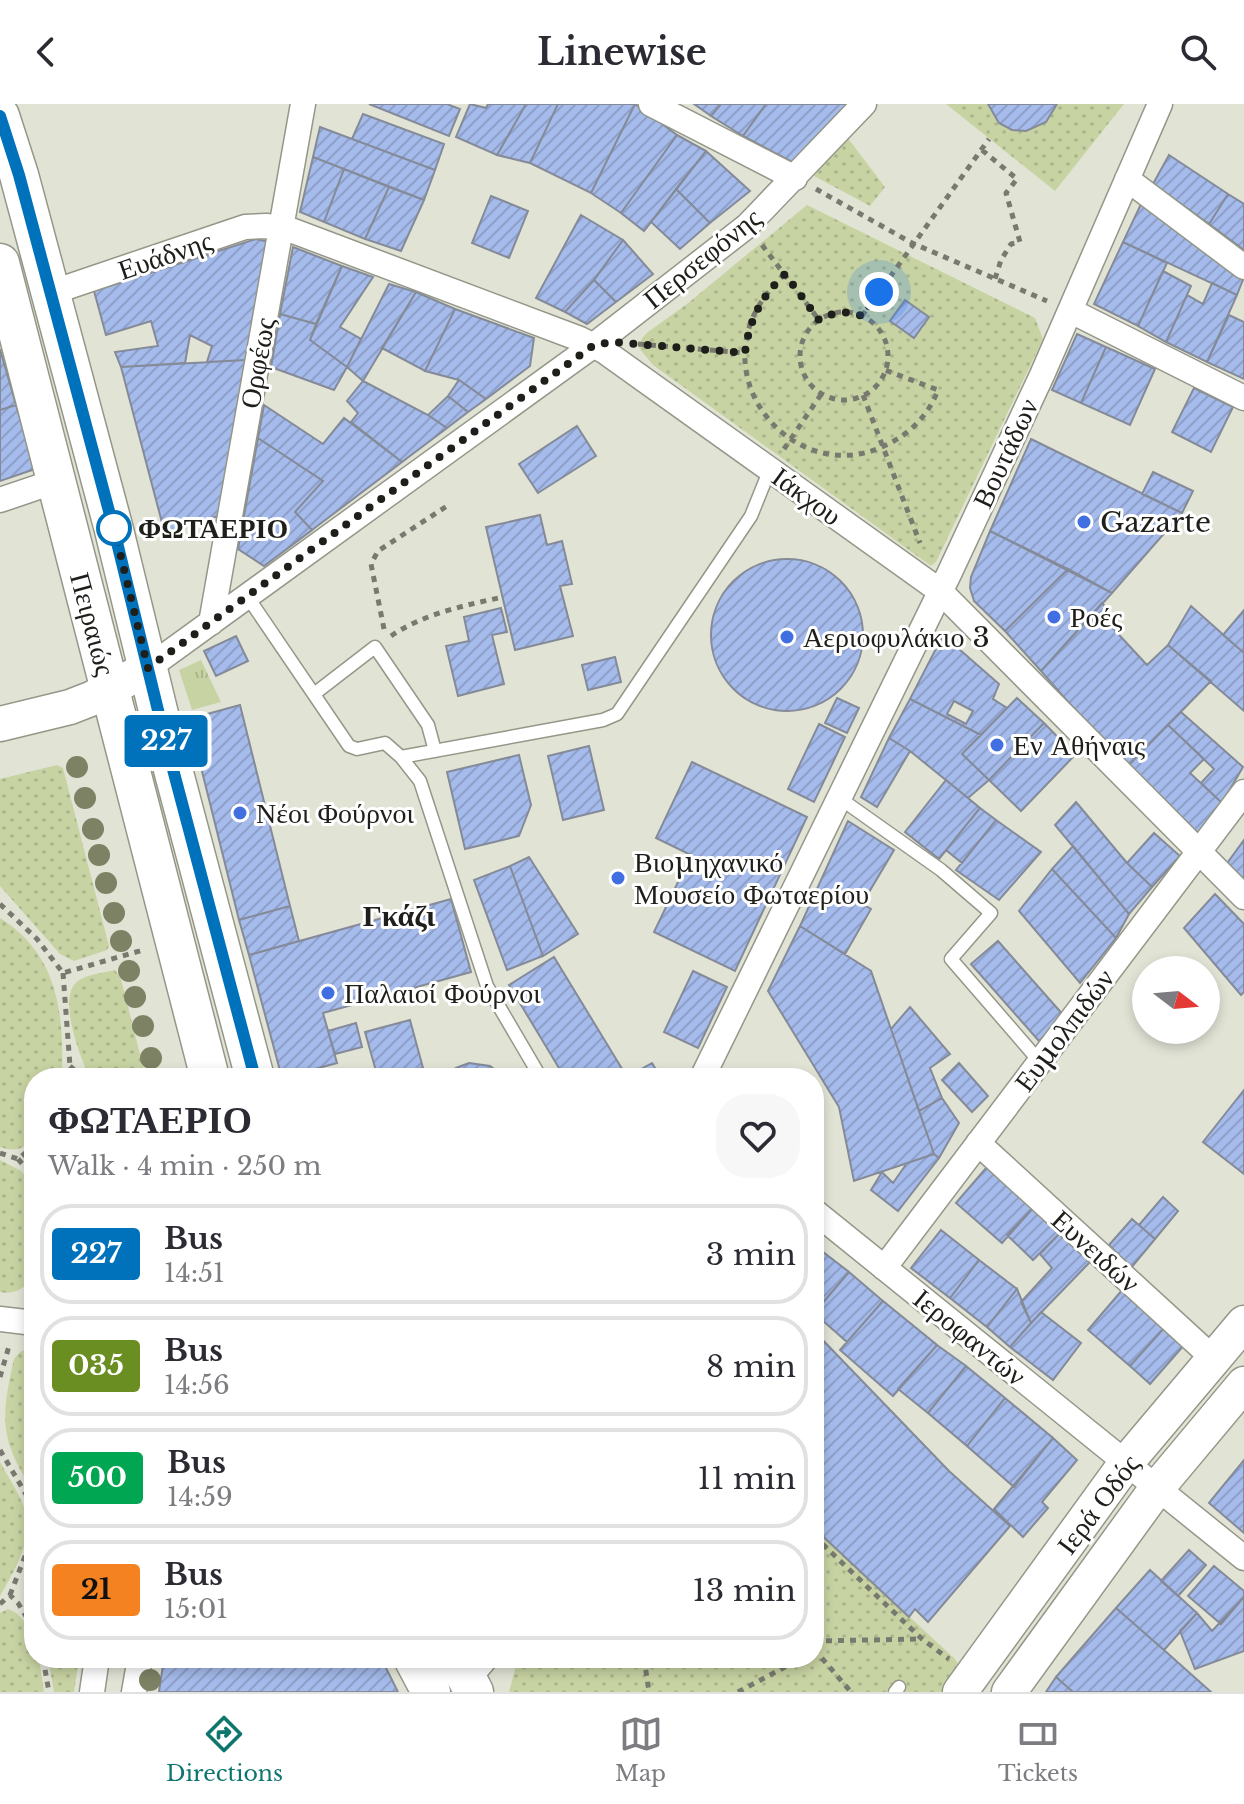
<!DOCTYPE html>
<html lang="en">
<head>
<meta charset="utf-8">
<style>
	:root { --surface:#fff; --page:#f7f7f7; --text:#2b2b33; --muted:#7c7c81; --line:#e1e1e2; --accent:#0f766e }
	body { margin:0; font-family:"Libre Baskerville",serif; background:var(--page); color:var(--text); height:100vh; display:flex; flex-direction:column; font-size:30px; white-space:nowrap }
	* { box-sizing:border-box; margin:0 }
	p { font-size:26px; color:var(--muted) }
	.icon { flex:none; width:44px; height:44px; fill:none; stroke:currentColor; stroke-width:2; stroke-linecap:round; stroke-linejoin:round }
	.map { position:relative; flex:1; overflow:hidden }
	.sheet { position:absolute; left:24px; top:964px; width:800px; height:600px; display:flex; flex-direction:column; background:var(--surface); border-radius:32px; box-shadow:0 4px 12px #0003 }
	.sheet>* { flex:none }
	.badge { padding:0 16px; border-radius:6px; font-size:28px; line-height:52px }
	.needle { width:52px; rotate:106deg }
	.controls { position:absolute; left:1132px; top:852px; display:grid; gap:16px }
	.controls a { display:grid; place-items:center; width:88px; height:88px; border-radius:50%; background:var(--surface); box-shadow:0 4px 12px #0003; font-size:40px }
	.you { position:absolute; width:40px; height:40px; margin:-20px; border:6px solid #fff; border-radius:50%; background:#1a73e8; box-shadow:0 0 0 12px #1a73e833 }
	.map>.badge { position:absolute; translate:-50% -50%; box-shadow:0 0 0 4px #fff }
	.round { display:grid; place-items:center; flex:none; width:84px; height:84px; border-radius:32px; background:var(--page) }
	.summary { display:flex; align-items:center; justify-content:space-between; height:136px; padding:0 24px }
	h1 { font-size:38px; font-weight:700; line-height:60px }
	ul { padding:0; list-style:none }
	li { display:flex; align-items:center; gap:24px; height:100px; margin:0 16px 12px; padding:0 8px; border:4px solid var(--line); border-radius:32px }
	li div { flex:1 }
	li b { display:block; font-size:30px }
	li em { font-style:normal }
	li .badge { min-width:88px; font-weight:700; text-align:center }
	header { display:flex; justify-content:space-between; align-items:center; height:104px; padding:0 24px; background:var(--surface); font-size:36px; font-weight:700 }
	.tab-bar { display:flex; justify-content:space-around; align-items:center; height:112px; border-top:2px solid var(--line); background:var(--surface); font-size:22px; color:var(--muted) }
	.tab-bar a { display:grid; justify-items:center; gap:4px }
	.tab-bar .selected { color:var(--accent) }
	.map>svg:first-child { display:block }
</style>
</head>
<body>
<header><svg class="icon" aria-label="back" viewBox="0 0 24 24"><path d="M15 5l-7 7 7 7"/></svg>Linewise<svg class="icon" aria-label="search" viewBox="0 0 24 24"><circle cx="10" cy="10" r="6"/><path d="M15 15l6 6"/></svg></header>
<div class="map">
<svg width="1244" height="1588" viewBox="0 0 1244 1588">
	<defs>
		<pattern id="grass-tufts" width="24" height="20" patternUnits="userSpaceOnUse" patternTransform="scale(2)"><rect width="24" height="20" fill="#c8d3a3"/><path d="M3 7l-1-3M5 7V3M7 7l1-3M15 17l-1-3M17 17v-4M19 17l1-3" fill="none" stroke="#abb58c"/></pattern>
		<pattern id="park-dots" width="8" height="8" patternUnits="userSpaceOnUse" patternTransform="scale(2)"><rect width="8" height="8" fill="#c8d3a3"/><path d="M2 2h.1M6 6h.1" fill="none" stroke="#abb58c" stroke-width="1.8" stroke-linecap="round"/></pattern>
		<pattern id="building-hatch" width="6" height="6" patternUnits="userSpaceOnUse" patternTransform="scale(2)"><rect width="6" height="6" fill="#a5bbeb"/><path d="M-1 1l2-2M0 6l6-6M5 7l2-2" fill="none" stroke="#8ea0c9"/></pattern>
	</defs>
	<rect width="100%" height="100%" fill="#e1e4d5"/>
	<path fill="url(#grass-tufts)" d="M201,556L221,598L192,606L179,566Z"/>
	<path fill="url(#park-dots)" d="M946,0H1124L1055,87Z
		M847,33L885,83L870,102L814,72Z
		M807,101L1035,214L1043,235L936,458L931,462L653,261L639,244L642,234L648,228L687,200Z
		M57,661L63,664L109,842L107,846L74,857L60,850L0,782V675Z
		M0,814C59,851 64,910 62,974H34V1035C23,1045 15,1048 0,1043Z
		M115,866L121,875L146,974H90C81,955 56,893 78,877C87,870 104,869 115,866Z
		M0,1056L21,1067L34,1082V1173C25,1184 14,1191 0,1188Z
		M34,1242V1388C0,1336 0,1317 14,1255L20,1248Z
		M0,1358C9,1375 24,1395 27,1415C31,1440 12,1471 0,1492Z
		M814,1424L955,1555L960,1563L943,1588H509L518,1554H814Z
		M8,1505C27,1511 34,1536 34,1554H39L44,1588H0V1509Z
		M48,1554H79L74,1588H54Z"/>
	<path fill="url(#building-hatch)" stroke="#848a98" stroke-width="2" fill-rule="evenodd" d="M369,0H447L460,5L449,32Z
		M470,0L486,4L488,0H526L497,51L456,33Z
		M526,0H558L530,59L497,51Z
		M558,0H635L591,89L530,59Z
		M635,0L677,31L621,109L591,89Z
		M694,0H721L711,12Z
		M721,0H766L743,32L711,12Z
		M766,0H847L848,1L796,60L743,32Z
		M988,0H1057L1046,18L1026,27L1012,26L999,19Z
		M363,10L444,40L435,66L352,35Z
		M320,23L435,66L424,96L313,53Z
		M677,31L706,47L644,127L621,109Z
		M706,47L750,87L710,119L676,85Z
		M1169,51L1228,90L1209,120L1153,80Z
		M313,53L344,65L324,118L300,108Z
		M344,65L389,83L365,135L324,118Z
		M389,83L424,96L401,147L365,135Z
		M676,85L710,119L680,145L651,118Z
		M1228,90L1244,100V146L1209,120Z
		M491,92L528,107L509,154L472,139Z
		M1142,98L1244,173L1237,191L1123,138Z
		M581,111L623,136L594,176L565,208L536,194Z
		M256,135L269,138L246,256L207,258L212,242L190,231L185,259L121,263L115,248L158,242L151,217L106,231L94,187Z
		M623,136L653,170L616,198L594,176Z
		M1123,138L1167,159L1138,222L1094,200Z
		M293,143L342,162L316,220L280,210Z
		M342,162L373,173L340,223L361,235L347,263L310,236Z
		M1163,167L1191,182L1166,238L1138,222Z
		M594,176L616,198L587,220L565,208Z
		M1212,179L1237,191L1207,258L1166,238L1187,191L1203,200Z
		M389,180L416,188L363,277L347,263Z
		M416,188L455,205L425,267L382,244Z
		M905,196L929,213L914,234L890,217Z
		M455,205L534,234L530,262L486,295L459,276L425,267Z
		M280,210L316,220L310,236L347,263L334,286L271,263Z
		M1229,211L1244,218V275L1207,258Z
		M1077,230L1106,243L1081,299L1052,286Z
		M1106,243L1155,265L1130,321L1081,299Z
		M0,245L16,301L0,306Z
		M246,256L218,412L165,430L121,263Z
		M459,276L486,295L468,308L448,292Z
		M363,277L428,311L447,324L402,358L351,318L358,309L347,297Z
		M1194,284L1233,303L1211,348L1172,328Z
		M448,292L468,308L447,324L428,311Z
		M16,301L35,365L0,377V306Z
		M264,301L323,340L344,314L402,358L312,426L295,408L323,377L258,334Z
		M577,322L596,352L538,389L519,360Z
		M258,334L323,377L295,408L312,426L264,462L238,445Z
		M1031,335L1182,409L1112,489L990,427Z
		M1153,368L1193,387L1182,409L1142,390Z
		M540,411L547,441L562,437L572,480L560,482L573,532L515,546L486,423Z
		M990,427L1068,465L1005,527L974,497L970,484L971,473Z
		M711 531a76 76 0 1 1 152 0a76 76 0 1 1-152 0Z
		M1068,465L1112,489L1041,567L1005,527Z
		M1102,499L1115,514L1109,520L1147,561L1168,541L1211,577L1126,664L1041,567Z
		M1191,502L1244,549V607L1168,541Z
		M501,504L507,528L492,531L504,580L458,592L446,542L469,537L464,513Z
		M1244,506V549L1223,531Z
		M943,531L999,580L993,595L1007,604L981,631L910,595ZM954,597L973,607L966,620L947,610Z
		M236,532L248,557L216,572L204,547Z
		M615,553L621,578L588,586L582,561Z
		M837,594L859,604L847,629L825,619Z
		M1017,594L1044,619L989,676L962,650Z
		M910,595L981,631L962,650L989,676L968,694L910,647L889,634Z
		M240,601L290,802L239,816L189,615Z
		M1181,608L1243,663L1222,699L1201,679L1214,665L1168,621Z
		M1044,619L1075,651L1021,707L989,676Z
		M819,620L845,633L814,698L788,685Z
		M1168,621L1204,655L1190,669L1222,699L1199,730L1126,664Z
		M889,634L910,647L877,703L861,693Z
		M589,642L604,706L563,716L548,652Z
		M519,651L531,701L519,732L465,745L447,668Z
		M692,658L807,713L735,867L654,828L691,751L656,734Z
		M946,676L980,704L939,755L905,728Z
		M1076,698L1127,759L1152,783L1129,810L1055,721Z
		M980,704L996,716L962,759L946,746Z
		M996,716L1041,748L999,796L956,766Z
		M848,717L894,746L862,800L871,805L845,850L800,822Z
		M1154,729L1180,752L1152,783L1127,759Z
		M1244,736V779L1225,762Z
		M1073,742L1129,810L1116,834L1052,765Z
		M529,753L578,830L543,852L510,762Z
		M510,762L543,852L507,866L474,776Z
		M1052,765L1116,834L1080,879L1019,807Z
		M1215,790L1244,820V888L1241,891L1184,824Z
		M451,795L471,868L323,909L337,959L282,974L249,851Z
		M290,802L299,837L249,851L239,816Z
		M800,822L871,867L934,1050L854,1077L839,1003L768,887Z
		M998,837L1065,913L1039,937L971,860Z
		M554,853L627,973V974H565L509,881Z
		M693,867L727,883L698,944L664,928Z
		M910,903L950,950L930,964L942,994L919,1007L891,925Z
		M410,916L423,964L378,974L365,928Z
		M356,919L362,943L335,950L328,927Z
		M469,959L490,962L506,974H443L456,964Z
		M652,959L661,974L627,973Z
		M959,959L988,992L972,1008L942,976Z
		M1244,986V1070L1203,1038Z
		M942,994L959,1019L939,1054L934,1050L919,1007Z
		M934,1050L939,1054L898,1107L871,1086L882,1068L893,1079L907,1059Z
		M987,1063L1034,1103L1002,1139L956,1099Z
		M1163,1093L1178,1107L1155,1135L1139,1121Z
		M1034,1103L1060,1129L1033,1156L1007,1131Z
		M1132,1115L1155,1135L1131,1164L1109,1141Z
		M941,1126L979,1156L950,1194L911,1164Z
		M1060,1129L1090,1158L1031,1219L1021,1198L1052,1164L1040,1150Z
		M814,1141L849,1168L814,1209Z
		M979,1156L1017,1185L987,1223L950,1194Z
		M849,1168L883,1197L847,1238L814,1209Z
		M1017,1185L1031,1219L1010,1243L987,1223Z
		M1123,1185L1165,1223L1130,1262L1088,1226Z
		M883,1197L937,1241L893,1292L840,1246Z
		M1041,1208L1081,1239L1053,1276L1010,1243Z
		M1165,1223L1185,1240L1150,1280L1130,1262Z
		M814,1227L949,1367L1010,1422L928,1518L915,1505L909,1513L814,1424Z
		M937,1241L966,1262L928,1309L898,1285Z
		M966,1262L1005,1294L967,1342L928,1309Z
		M1005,1294L1053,1334L1014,1383L967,1342Z
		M1053,1334L1077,1356L1042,1398L1048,1404L1023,1433L994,1405Z
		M1244,1356V1429L1209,1399Z
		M1189,1446L1206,1461L1178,1492L1161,1477Z
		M1214,1462L1244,1487V1493L1221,1520L1188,1492Z
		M1150,1466L1197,1509L1164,1546L1116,1504Z
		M1244,1493V1547L1195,1565L1180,1527L1197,1509L1212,1527Z
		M1116,1504L1164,1546L1211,1588H1073L1056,1573Z
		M164,1554H381L398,1588H159Z
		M1056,1573L1073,1588H1046Z"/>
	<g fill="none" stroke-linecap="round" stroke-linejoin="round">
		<g stroke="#949788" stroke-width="15">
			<path id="lane" d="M247,492L349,642L357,645L385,639L401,653L420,677L487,882L541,974
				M314,590L375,543L428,621L435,647
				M401,653L603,616L617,610L751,412L770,365
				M838,693L941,766L991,809L951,855L1040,958
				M895,1588L899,1583"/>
		</g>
		<g stroke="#949788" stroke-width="27">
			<path id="street" d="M651,0L795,74
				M1127,75L1244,163
				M50,189L245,123L266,122L288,125L580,235L604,247L940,487L1244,793
				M1071,207L1244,294
				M0,396L56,377
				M211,519L303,0
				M148,564L594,241L747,122L864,0
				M702,974L949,470L1042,271L1160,0
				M978,1039L1214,1255
				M814,1107L1244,1454
				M884,1164L1244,688
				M0,1215L34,1219
				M468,1575L486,1554
				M92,1588L97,1554
				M134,1588L140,1554"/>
		</g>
		<g stroke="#949788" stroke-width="37">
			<path id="secondary" d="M0,620L70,603L93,594L148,564
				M960,1588L1126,1359L1244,1219
				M1009,1588L1157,1384L1244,1280"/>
		</g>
		<g stroke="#949788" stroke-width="41">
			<path id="primary" d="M0,12L19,71L113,422L166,639L255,974
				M0,159L210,974
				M413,1554L431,1588
				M456,1554L474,1588"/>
		</g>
		<path stroke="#787a70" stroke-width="5" stroke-dasharray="6 6" stroke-linecap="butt" d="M982,46L1017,75L1006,89L1020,138L1011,140L1001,156L995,175
			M816,85L912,139L1047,197
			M762,141L819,216
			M785,170C770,185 757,200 750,221C723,300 807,379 884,342C909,331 928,312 938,286L885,266
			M800 252a44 44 0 1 1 88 0a44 44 0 1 1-88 0Z
			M862,212L989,35
			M638,240L745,249
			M863,291L920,439
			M784,345L822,289
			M384,525L371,460L378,447L447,402
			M391,532C423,510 466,501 503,493
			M0,800L37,835L63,869L143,846
			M63,869L70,962L68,974
			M70,962L83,974
			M0,1049L18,1055L34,1042
			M18,1055L34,1073
			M0,1273L9,1242
			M0,1346L34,1404
			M814,1432L922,1535L949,1555
			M10,1491L34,1429
			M0,1500L10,1491L18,1499L34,1525
			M814,1537L921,1535
			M814,1545L851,1588
			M43,1554L49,1588
			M644,1554L649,1588
			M738,1588L802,1554"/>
		<use href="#lane" stroke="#fff" stroke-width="12"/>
		<use href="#street" stroke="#fff" stroke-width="24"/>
		<use href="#secondary" stroke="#fff" stroke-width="34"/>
		<use href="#primary" stroke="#fff" stroke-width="38"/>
	</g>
	<g fill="#7d8264">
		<circle cx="77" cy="663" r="11"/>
		<circle cx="85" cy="694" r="11"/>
		<circle cx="93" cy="725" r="11"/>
		<circle cx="99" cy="751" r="11"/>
		<circle cx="106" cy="779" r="11"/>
		<circle cx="114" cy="809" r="11"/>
		<circle cx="121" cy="837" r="11"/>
		<circle cx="129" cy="867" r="11"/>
		<circle cx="135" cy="893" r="11"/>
		<circle cx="143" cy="922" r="11"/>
		<circle cx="151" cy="954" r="11"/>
		<circle cx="150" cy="1576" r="11"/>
	</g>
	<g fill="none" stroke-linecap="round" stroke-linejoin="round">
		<g stroke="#fff" stroke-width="18">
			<path id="line" d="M0,12L19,71L113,422L166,639L255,974"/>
		</g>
		<use href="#line" stroke="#0072bc" stroke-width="12"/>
		<path stroke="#1e1f1a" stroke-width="8" stroke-dasharray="0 14.4" d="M114,424L148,564L594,241L613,238L745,249C749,216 761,193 785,170L819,216C832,208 848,206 862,212L879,188"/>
	</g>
	<g fill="#416fe1" stroke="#fff" stroke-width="3">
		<circle cx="1084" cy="418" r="8"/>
		<circle cx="1054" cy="513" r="8"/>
		<circle cx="787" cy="533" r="8"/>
		<circle cx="997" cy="641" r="8"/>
		<circle cx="240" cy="709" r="8"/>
		<circle cx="618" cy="774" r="8"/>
		<circle cx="328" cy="889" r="8"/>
	</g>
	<circle fill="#fff" stroke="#0072bc" stroke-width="4" cx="114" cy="424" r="16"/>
	<g text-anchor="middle" stroke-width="6" stroke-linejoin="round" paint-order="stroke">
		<g font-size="28" fill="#1e1f1a" stroke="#fff">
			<text transform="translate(165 151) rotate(-19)" y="10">Ευάδνης</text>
			<text transform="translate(702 154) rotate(-39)" y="10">Περσεφόνης</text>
			<text transform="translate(257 259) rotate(-80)" y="10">Ορφέως</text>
			<text transform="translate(1005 349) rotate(-65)" y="10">Βουτάδων</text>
			<text transform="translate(807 392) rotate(36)" y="10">Ιάκχου</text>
			<text transform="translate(93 520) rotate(75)" y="10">Πειραιώς</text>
			<text transform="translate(1064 926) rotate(-53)" y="10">Ευμολπιδών</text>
			<text transform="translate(1096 1147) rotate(42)" y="10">Ευνειδών</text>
			<text transform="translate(970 1233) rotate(39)" y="10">Ιεροφαντών</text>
			<text transform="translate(1098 1400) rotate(-53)" y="10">Ιερά Οδός</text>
		</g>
		<g font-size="28" fill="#1e1f1a" stroke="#fff" text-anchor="start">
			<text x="1100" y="428">Gazarte</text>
			<text x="1070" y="523">Ροές</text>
			<text x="803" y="543">Αεριοφυλάκιο 3</text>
			<text x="1013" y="651">Εν Αθήναις</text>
			<text x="256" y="719">Νέοι Φούρνοι</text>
			<text x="634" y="768">Βιομηχανικό<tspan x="634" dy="32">Μουσείο Φωταερίου</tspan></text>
			<text x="344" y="899">Παλαιοί Φούρνοι</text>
		</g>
		<g font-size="28" font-weight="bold" fill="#1e1f1a" stroke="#fff" text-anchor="start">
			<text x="138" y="434">ΦΩΤΑΕΡΙΟ</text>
		</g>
		<g font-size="30" font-weight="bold" fill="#1e1f1a" stroke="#fff">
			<text x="399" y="822">Γκάζι</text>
		</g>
	</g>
</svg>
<div class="controls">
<a><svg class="needle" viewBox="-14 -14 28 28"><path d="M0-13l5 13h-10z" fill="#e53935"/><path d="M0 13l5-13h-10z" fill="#7c7c81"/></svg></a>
</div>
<div class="you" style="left:879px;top:188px"></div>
<b class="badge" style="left:166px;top:637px;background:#0072bc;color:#fff">227</b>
<section class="sheet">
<div class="summary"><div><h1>ΦΩΤΑΕΡΙΟ</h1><p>Walk · 4 min · 250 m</p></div><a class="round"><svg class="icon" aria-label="heart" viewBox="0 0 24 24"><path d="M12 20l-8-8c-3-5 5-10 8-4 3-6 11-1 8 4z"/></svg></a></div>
<ul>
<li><span class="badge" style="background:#0072bc;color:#fff">227</span><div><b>Bus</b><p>14:51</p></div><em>3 min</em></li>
<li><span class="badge" style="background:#6b8e23;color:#fff">035</span><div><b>Bus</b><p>14:56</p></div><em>8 min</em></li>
<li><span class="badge" style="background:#00a651;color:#fff">500</span><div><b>Bus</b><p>14:59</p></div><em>11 min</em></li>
<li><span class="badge" style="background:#f58220;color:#111">21</span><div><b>Bus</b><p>15:01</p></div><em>13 min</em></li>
</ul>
</section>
</div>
<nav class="tab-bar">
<a class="selected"><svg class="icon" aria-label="directions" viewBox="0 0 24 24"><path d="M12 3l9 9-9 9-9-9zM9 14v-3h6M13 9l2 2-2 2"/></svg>Directions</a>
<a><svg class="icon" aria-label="map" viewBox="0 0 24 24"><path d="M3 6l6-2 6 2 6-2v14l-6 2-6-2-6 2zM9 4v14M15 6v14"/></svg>Map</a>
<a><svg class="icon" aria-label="tickets" viewBox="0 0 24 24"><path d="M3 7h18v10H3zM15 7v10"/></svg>Tickets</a>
</nav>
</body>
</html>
